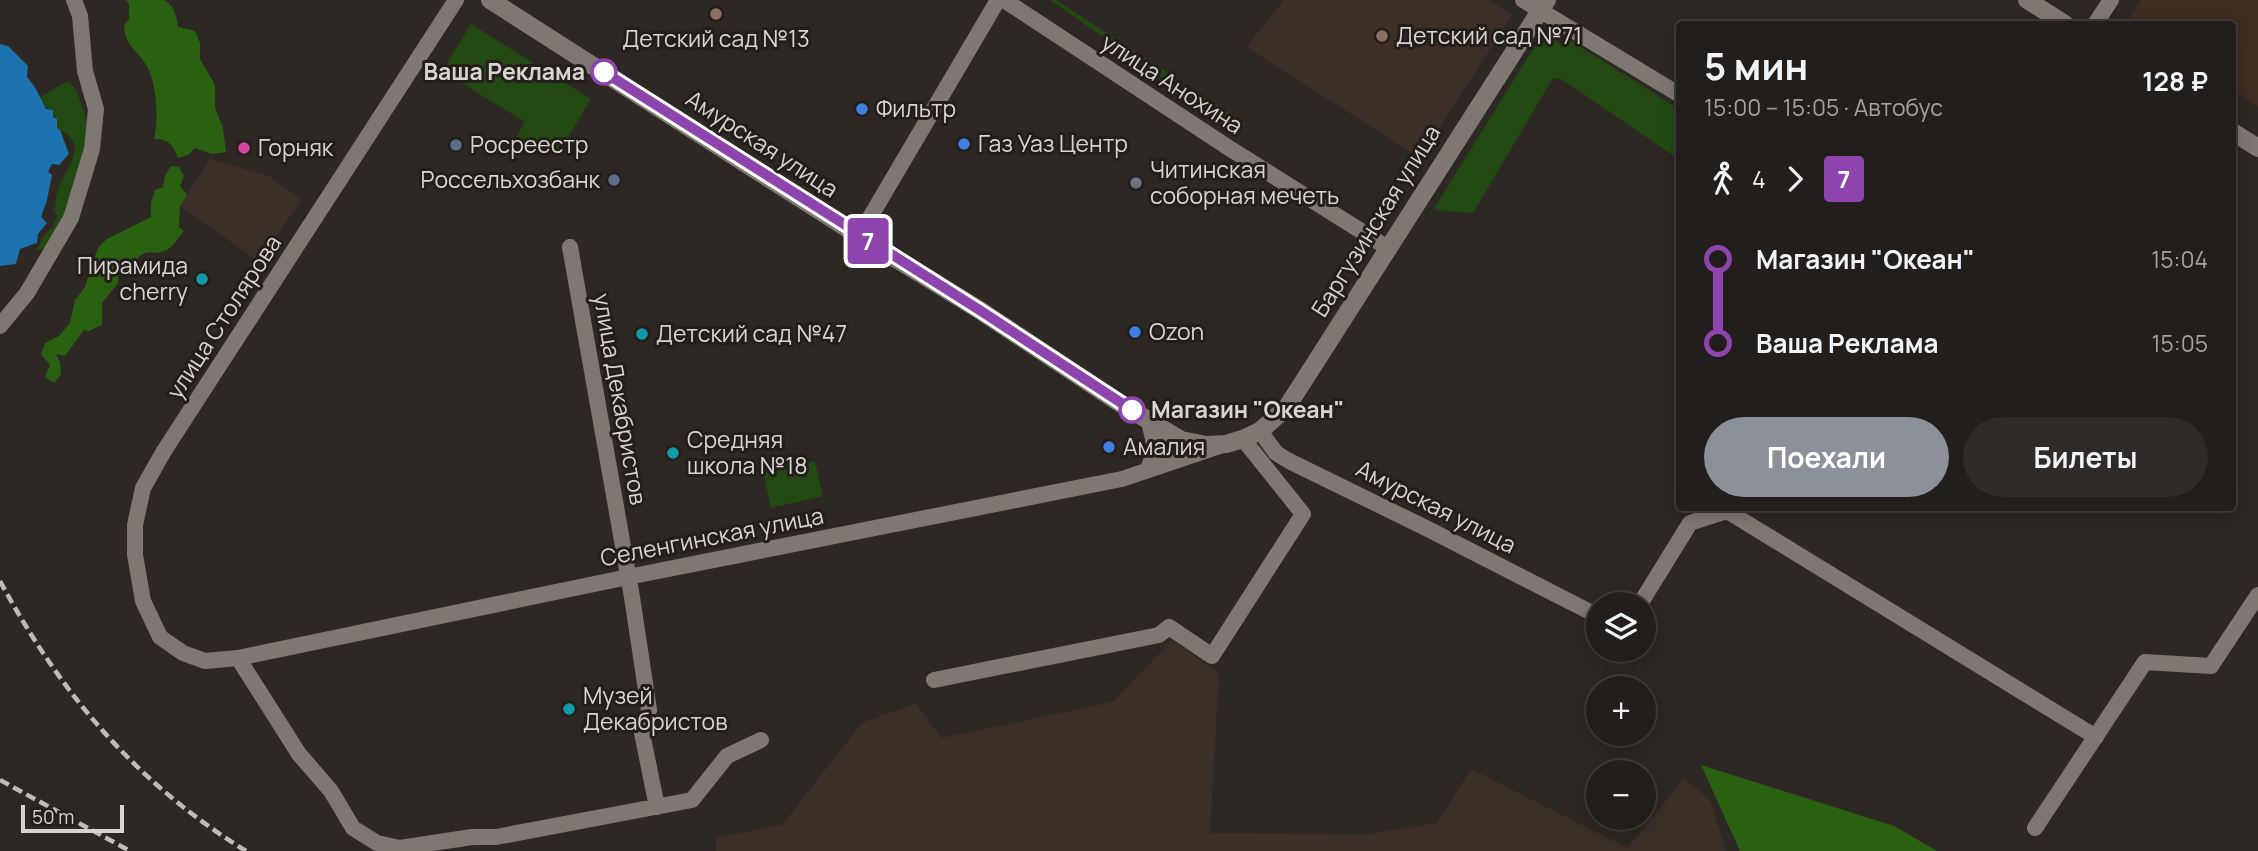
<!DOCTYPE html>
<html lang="ru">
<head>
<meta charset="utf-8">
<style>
	:root { --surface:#221e1b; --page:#2e2b28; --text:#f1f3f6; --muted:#a2a2a3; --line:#3f3c3a; --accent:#8c9099 }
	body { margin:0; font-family:Manrope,sans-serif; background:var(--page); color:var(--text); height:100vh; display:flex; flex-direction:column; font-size:26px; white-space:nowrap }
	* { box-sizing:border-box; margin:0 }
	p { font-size:23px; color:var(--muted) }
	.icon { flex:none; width:38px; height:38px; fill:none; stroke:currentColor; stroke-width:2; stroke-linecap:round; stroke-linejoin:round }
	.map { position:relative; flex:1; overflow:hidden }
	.details { position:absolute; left:1676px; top:21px; width:560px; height:490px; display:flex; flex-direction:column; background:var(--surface); border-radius:7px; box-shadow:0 4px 18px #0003,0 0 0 2px var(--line) }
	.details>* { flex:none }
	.badge { padding:0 14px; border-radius:5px; font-size:24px; line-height:46px }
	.controls { position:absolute; left:1586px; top:592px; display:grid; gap:14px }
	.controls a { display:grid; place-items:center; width:70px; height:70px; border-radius:50%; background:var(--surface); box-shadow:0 4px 18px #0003,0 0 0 2px var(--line); font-size:35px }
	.scale { position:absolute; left:21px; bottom:18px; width:103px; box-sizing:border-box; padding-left:7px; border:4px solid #d8d4d1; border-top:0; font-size:19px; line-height:24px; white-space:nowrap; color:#d8d4d1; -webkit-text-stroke:5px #241e1b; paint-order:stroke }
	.map>.badge { position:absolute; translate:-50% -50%; box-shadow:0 0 0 4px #fff }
	.legs { display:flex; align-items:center; gap:10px; height:77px; padding:0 28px; font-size:23px }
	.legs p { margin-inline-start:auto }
	.overview { display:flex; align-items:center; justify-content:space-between; height:119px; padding:0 28px }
	h1 { font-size:38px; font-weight:700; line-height:52px }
	.primary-button { display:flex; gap:14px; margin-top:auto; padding:14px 28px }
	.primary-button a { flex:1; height:80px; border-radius:42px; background:var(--accent); color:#fff; font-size:28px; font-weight:700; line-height:80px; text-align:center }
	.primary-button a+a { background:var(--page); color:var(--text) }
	ul { padding:0 28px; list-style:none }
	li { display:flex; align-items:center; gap:24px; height:84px; font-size:26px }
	li i { display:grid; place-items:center; width:10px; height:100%; margin:0 9px; background:currentColor }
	li i::after { content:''; width:18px; height:18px; margin:-9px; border:5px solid; border-radius:50%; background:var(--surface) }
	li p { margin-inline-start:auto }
	li:first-child i { background:linear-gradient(#0000 50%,currentColor 0) }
	li:last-child i { background:linear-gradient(currentColor 50%,#0000 0) }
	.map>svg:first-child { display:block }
</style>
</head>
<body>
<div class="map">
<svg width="2258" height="851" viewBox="0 0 2258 851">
	<rect width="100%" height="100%" fill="#2e2824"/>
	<path fill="#3b2f28" d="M1284,0H1488L1512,15L1420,158L1246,47Z
		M210,159L269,176L302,200L258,261L180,206Z
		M1172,640L1219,673L1210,833L1370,834L1437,823L1471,769L1628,848L1684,778L1710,800L1726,851H716V838L782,825L862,723L916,703L941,738L1113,702Z"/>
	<path fill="#3d2d22" d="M2141,0H2258V106L2233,90V24H2131L2127,22Z"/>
	<path fill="#224912" d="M1050,0H1056L1246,124L1239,131Z
		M471,24L591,99L559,152L540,153L516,138L525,122L442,71Z
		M1543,33L1560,44L1568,39L1680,110V160L1561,79L1553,78L1473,213L1433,210Z
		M69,82L77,91L89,128L72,229L68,240L47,249L35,250L40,245L42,237C50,230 55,226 57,215L54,212C56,203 56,193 60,184C70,162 89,144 57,128V119L39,98L64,83Z
		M815,461L823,496L771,508L763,473Z"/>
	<path fill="#296110" d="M126,0H164C174,5 177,17 178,27L195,31L200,43V59L215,85V108L223,128L226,152L212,154L195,148L188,155L178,158C173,146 169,138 154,139C159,119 157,81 145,63C135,48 126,47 124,26L129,19V4Z
		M171,166L179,167L184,176L180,186L187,195L180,206L179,227L184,231C178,238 171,251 161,252C149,255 152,248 138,257V263L118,273V283L102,303V325L89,331L84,330L65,356L56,354L60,363L61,374L54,383L45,377L50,365L41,354L45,343L59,336L70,323L75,300L85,287L98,248L107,239L151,217V203L155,190L163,187L165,176Z
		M1701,765L1894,826L1937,851H1740Z"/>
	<path fill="#1d72b0" d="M0,44L8,46L28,66L27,77C36,87 40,97 46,109L53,110V117L57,119V128L60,130L69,154L59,165L52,164L48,172L52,175L47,200L41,217L47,223L38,234L37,243L20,249L16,264L0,266Z"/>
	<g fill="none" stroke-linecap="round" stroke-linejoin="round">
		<path stroke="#7e7772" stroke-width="16" d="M456,0L164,451L143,488L135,525V555L143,601L160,637L183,653L205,661L238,658L628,577L1122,479L1220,446
			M1004,0L1229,148L1388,248
			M1523,0L1680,95
			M2095,24L2111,0
			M859,236L998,0
			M570,247L632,597L649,710L642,733L657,807
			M0,326L27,293L71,218L92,149L96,109L85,71L80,16L74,0
			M1260,431L1276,453L1289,461L1426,528L1598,616
			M1148,470L1155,448L1149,421
			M1640,604L1690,523L1727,511L2096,737
			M238,658L299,754L331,791L353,828L377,843L400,848L472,837H496L692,800L727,756L761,740
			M934,680L1159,635L1169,627L1212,656L1303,514L1243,439
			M2035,828L2145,662L2211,666L2258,595"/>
		<path stroke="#7e7772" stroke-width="18" d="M490,0L859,236L981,311L1115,400L1181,440L1206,445L1226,444L1243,439L1260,431L1287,407L1547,0
			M2027,0L2065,24
			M2233,132L2258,148"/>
		<path stroke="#c0bbb8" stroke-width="4.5" stroke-dasharray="10 5" stroke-linecap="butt" d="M0,581C61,694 136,783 246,851
			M0,780L130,851"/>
	</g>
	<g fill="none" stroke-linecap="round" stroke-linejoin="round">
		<g stroke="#fff" stroke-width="16">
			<path id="line-1" d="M604,72L981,311L1132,410"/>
		</g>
		<use href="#line-1" stroke="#8e44ad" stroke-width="10"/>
	</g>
	<g fill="#8d6e63" stroke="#241e1b" stroke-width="2.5">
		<circle cx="716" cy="14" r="7"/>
		<circle cx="1382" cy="36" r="7"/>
	</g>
	<g fill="#fff" stroke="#8e44ad" stroke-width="3.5">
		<circle cx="604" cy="72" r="12"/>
		<circle cx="1132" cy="410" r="12"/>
	</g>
	<g fill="#3f7fe0" stroke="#241e1b" stroke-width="2.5">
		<circle cx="862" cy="109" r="7"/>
		<circle cx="964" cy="144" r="7"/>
		<circle cx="1135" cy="332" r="7"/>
		<circle cx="1109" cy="447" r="7"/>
	</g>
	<g fill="#5c6f8a" stroke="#241e1b" stroke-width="2.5">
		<circle cx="456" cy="145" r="7"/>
		<circle cx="614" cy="180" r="7"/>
	</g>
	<circle fill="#d1479c" stroke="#241e1b" stroke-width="2.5" cx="244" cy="148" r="7"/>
	<circle fill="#6b7280" stroke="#241e1b" stroke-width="2.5" cx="1136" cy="183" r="7"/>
	<g fill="#0f9aa8" stroke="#241e1b" stroke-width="2.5">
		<circle cx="202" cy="279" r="7"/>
		<circle cx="642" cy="334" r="7"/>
		<circle cx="673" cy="453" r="7"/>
		<circle cx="569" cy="709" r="7"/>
	</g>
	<g text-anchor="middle" stroke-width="6" stroke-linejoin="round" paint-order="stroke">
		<g font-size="23" fill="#d8d4d1" stroke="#241e1b" text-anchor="start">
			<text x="1396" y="44">Детский сад №71</text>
			<text x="716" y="47" text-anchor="middle">Детский сад №13</text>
			<text x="876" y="117">Фильтр</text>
			<text x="978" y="152">Газ Уаз Центр</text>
			<text x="470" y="153">Росреестр</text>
			<text x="258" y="156">Горняк</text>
			<text x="1150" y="178">Читинская<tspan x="1150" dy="26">соборная мечеть</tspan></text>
			<text x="600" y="188" text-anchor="end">Россельхозбанк</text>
			<text x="188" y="274" text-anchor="end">Пирамида<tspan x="188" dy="26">cherry</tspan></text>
			<text x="1149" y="340">Ozon</text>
			<text x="656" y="342">Детский сад №47</text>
			<text x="687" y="448">Средняя<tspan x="687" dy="26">школа №18</tspan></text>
			<text x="1123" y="455">Амалия</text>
			<text x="583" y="704">Музей<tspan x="583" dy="26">Декабристов</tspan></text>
		</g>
		<g font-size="23" font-weight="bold" fill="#d8d4d1" stroke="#241e1b" text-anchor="end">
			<text x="585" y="80">Ваша Реклама</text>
			<text x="1151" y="418" text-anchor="start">Магазин "Океан"</text>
		</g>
		<g font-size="23" fill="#d8d4d1" stroke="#241e1b">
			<text transform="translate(1172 84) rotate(33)" y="8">улица Анохина</text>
			<text transform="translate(762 144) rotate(33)" y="8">Амурская улица</text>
			<text transform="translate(1376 221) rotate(-58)" y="8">Баргузинская улица</text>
			<text transform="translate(224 317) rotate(-57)" y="8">улица Столярова</text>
			<text transform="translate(620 399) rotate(80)" y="8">улица Декабристов</text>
			<text transform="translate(1436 507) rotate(27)" y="8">Амурская улица</text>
			<text transform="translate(712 537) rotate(-11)" y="8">Селенгинская улица</text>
		</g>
	</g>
</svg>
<div class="controls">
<a><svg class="icon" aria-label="layers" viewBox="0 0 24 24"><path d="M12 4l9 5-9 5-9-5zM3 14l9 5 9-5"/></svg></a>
<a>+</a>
<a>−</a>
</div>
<div class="scale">50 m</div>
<b class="badge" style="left:868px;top:241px;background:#8e44ad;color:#fff">7</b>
<section class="details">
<div class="overview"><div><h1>5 мин</h1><p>15:00 – 15:05 · Автобус</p></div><b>128 ₽</b></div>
<div class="legs"><svg class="icon" aria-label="walk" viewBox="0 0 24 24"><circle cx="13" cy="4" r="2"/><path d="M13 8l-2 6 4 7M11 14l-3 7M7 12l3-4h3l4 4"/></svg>4<svg class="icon" aria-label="forward" viewBox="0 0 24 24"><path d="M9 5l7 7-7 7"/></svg><b class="badge" style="background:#8e44ad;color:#fff">7</b></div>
<ul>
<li><i style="color:#8e44ad"></i><b>Магазин &quot;Океан&quot;</b><p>15:04</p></li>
<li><i style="color:#8e44ad"></i><b>Ваша Реклама</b><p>15:05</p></li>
</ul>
<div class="primary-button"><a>Поехали</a><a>Билеты</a></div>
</section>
</div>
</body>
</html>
